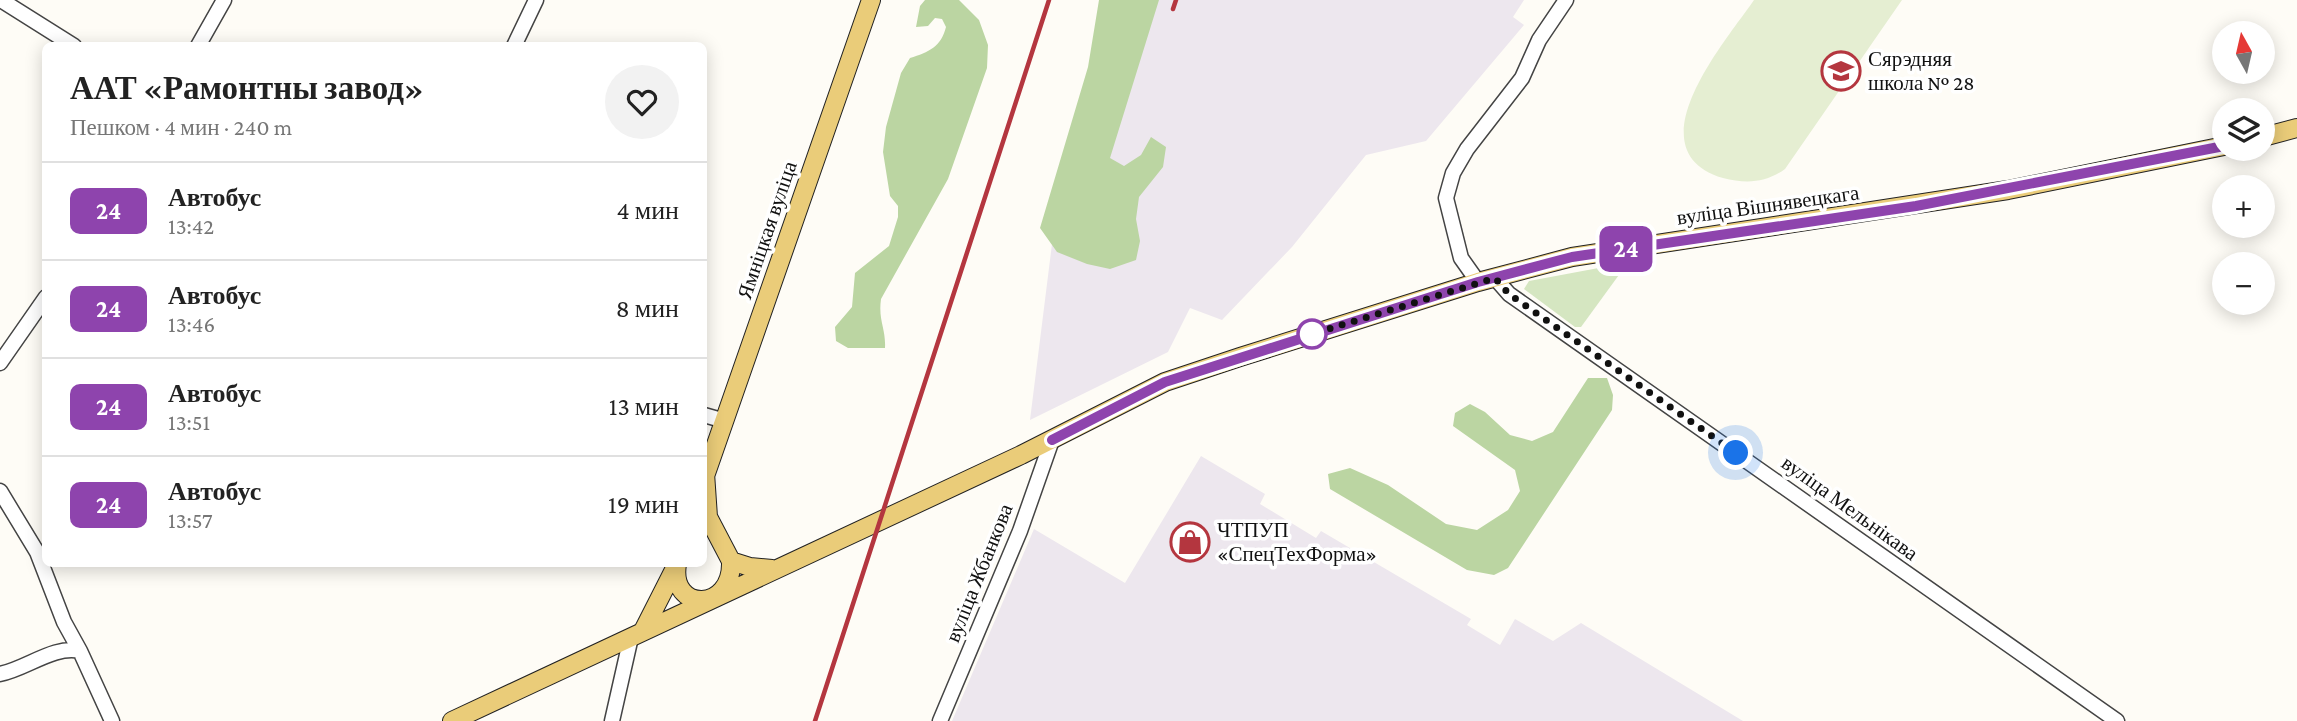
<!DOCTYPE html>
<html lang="ru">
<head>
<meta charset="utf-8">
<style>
	:root { --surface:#fff; --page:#f2f2f2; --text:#222; --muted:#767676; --line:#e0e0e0 }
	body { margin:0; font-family:"Crimson Pro",serif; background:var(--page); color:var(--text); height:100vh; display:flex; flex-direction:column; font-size:26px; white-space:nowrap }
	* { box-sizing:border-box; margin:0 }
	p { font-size:23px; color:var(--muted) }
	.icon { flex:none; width:38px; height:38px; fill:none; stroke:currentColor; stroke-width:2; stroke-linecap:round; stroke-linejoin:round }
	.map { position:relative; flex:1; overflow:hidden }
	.panel { position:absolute; left:42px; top:42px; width:665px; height:525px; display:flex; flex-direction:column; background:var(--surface); border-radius:10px; box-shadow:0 4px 18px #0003 }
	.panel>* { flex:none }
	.badge { padding:0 14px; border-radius:10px; font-size:24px; line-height:46px }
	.needle { width:46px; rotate:352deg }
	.controls { position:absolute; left:2212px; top:21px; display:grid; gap:14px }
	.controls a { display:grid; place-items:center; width:63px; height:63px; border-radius:50%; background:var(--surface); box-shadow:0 4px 18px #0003; font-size:35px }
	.you { position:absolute; width:35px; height:35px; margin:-18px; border:5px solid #fff; border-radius:50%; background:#1a73e8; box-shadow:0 0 0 10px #1a73e833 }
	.map>.badge { position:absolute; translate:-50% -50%; box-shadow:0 0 0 4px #fff }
	.round { display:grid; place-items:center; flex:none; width:74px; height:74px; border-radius:37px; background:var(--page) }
	.summary { display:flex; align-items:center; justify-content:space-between; height:119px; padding:0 28px }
	h1 { font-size:33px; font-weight:600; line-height:52px }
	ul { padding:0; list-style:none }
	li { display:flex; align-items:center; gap:21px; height:98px; padding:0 28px; border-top:2px solid var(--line) }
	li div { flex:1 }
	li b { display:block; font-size:26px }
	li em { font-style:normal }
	li .badge { min-width:77px; font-weight:700; text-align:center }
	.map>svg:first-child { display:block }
</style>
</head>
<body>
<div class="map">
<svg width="2297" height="721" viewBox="0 0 2297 721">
	<rect width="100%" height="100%" fill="#fefcf6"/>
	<path fill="#ede7ee" d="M1136,0H1524L1513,17L1524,25L1426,141L1366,155L1292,247L1222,320L1190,308L1168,352L1030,420L1052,244Z
		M1201,456L1265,494L1260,504L1316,538L1321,531L1471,619L1467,625L1500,645L1515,619L1553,641L1581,623L1743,721H952L1034,529L1125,583Z"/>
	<path fill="#d5e6c1" d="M1620,264L1624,268L1581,327H1575L1524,289L1529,281Z"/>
	<path fill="#bbd5a2" d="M925,0H959L979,20L988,45L987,68L948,179L881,299C878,321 886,328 885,348H848L836,341L835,327L852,307L855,273L889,246L898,217V206L890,196L883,152L886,127L901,73L910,58C929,52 941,47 946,27L942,19L935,18L928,26L916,27L920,6Z
		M1099,0H1159L1110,158L1124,166L1141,155L1151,137L1166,147L1163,167L1139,197L1136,219L1140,241L1136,260L1110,269L1087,264L1057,252L1040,228L1088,67Z
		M1588,378H1607L1613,395L1612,410L1508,568L1494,575L1467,570L1330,489L1328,474L1350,468L1388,485L1446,524L1477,530L1508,510L1520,491L1515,470L1453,426L1455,413L1470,404L1485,412L1510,435L1532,441L1553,432Z"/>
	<path fill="#e5eed2" d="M1754,0H1902L1785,169C1766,183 1746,184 1723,178C1631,150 1726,41 1754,0Z"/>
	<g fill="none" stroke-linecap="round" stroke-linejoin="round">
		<g stroke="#444" stroke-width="17">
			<path id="minor" d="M1,0L74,46
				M198,46L224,0
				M514,46L536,0
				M1495,278L1509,294L2117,721
				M1478,282L1461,258L1446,198L1453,173L1467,149L1522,78L1539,40L1566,0
				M0,363L46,297
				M704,415L725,421
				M0,491L37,552L64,622L80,651
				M0,674C26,669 54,645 80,651L112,721
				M612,721L631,637
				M940,721L1020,531L1052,440"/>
		</g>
		<g stroke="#222" stroke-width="20">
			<path id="major" d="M2263,137L2297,128
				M705,473L708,517L731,561L750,567L772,569
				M704,479L871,0
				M677,564C669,612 733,613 731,561
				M643,631L675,568
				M452,721L1021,455L1165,382L1240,357L1478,282L1572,257L2008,190L2224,146"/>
		</g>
		<use href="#minor" stroke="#fff" stroke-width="14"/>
		<use href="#major" stroke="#eacc79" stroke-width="18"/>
		<path stroke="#b4363f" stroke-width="4.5" d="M1173,9L1176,0
			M815,721L1049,0"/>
	</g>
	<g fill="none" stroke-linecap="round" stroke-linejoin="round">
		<g stroke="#fff" stroke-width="16">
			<path id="line" d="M1052,440L1165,382L1478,282L1572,257L1916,206L2224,146"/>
		</g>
		<use href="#line" stroke="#8e44ad" stroke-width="10"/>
		<path stroke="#111" stroke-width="7" stroke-dasharray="0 12.6" d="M1312,334L1309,335L1495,278L1509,294L1736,453"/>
	</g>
	<defs>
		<g id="school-ring" transform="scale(2.0125)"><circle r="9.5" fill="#fff" stroke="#b4363f" stroke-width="1.5"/><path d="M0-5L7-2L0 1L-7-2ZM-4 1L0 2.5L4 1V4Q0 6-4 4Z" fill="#b4363f"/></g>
		<g id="shop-ring" transform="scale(2.0125)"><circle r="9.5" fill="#fff" stroke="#b4363f" stroke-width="1.5"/><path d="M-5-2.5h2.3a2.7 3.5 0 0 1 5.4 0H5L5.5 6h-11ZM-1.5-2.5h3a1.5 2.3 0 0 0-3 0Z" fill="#b4363f"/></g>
	</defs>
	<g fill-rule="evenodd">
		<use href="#school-ring" x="1841" y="71"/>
		<use href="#shop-ring" x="1190" y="542"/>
	</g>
	<circle fill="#fff" stroke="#8e44ad" stroke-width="3.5" cx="1312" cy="334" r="14"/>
	<g text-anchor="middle" stroke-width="7" stroke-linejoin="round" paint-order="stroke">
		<g font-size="21" fill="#111" stroke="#fff" text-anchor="start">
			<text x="1868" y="66">Сярэдняя<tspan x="1868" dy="24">школа № 28</tspan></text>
			<text x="1217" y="537">ЧТПУП<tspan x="1217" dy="24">«СпецТехФорма»</tspan></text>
		</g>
		<g font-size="21" fill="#111" stroke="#fff">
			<text transform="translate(1768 205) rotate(-8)" y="7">вуліца Вішнявецкага</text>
			<text transform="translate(767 230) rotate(-71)" y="7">Ямніцкая вуліца</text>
			<text transform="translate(1850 508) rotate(36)" y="7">вуліца Мельнікава</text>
			<text transform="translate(979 573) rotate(-68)" y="7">вуліца Жбанкова</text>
		</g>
	</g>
</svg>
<div class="controls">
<a><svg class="needle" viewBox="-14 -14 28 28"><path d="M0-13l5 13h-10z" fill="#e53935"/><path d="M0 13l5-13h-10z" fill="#767676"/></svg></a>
<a><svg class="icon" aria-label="layers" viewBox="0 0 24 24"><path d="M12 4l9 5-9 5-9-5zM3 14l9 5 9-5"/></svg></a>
<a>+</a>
<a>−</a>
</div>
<div class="you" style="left:1736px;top:453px"></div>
<b class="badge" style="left:1626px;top:249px;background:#8e44ad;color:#fff">24</b>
<section class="panel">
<div class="summary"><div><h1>ААТ «Рамонтны завод»</h1><p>Пешком · 4 мин · 240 m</p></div><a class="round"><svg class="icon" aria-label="heart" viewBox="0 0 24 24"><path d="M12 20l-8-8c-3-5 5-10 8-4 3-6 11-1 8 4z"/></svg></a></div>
<ul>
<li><span class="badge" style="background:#8e44ad;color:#fff">24</span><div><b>Автобус</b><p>13:42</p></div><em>4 мин</em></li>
<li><span class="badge" style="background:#8e44ad;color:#fff">24</span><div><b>Автобус</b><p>13:46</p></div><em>8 мин</em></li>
<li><span class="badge" style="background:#8e44ad;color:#fff">24</span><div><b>Автобус</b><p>13:51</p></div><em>13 мин</em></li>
<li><span class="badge" style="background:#8e44ad;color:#fff">24</span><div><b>Автобус</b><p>13:57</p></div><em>19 мин</em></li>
</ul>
</section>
</div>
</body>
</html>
